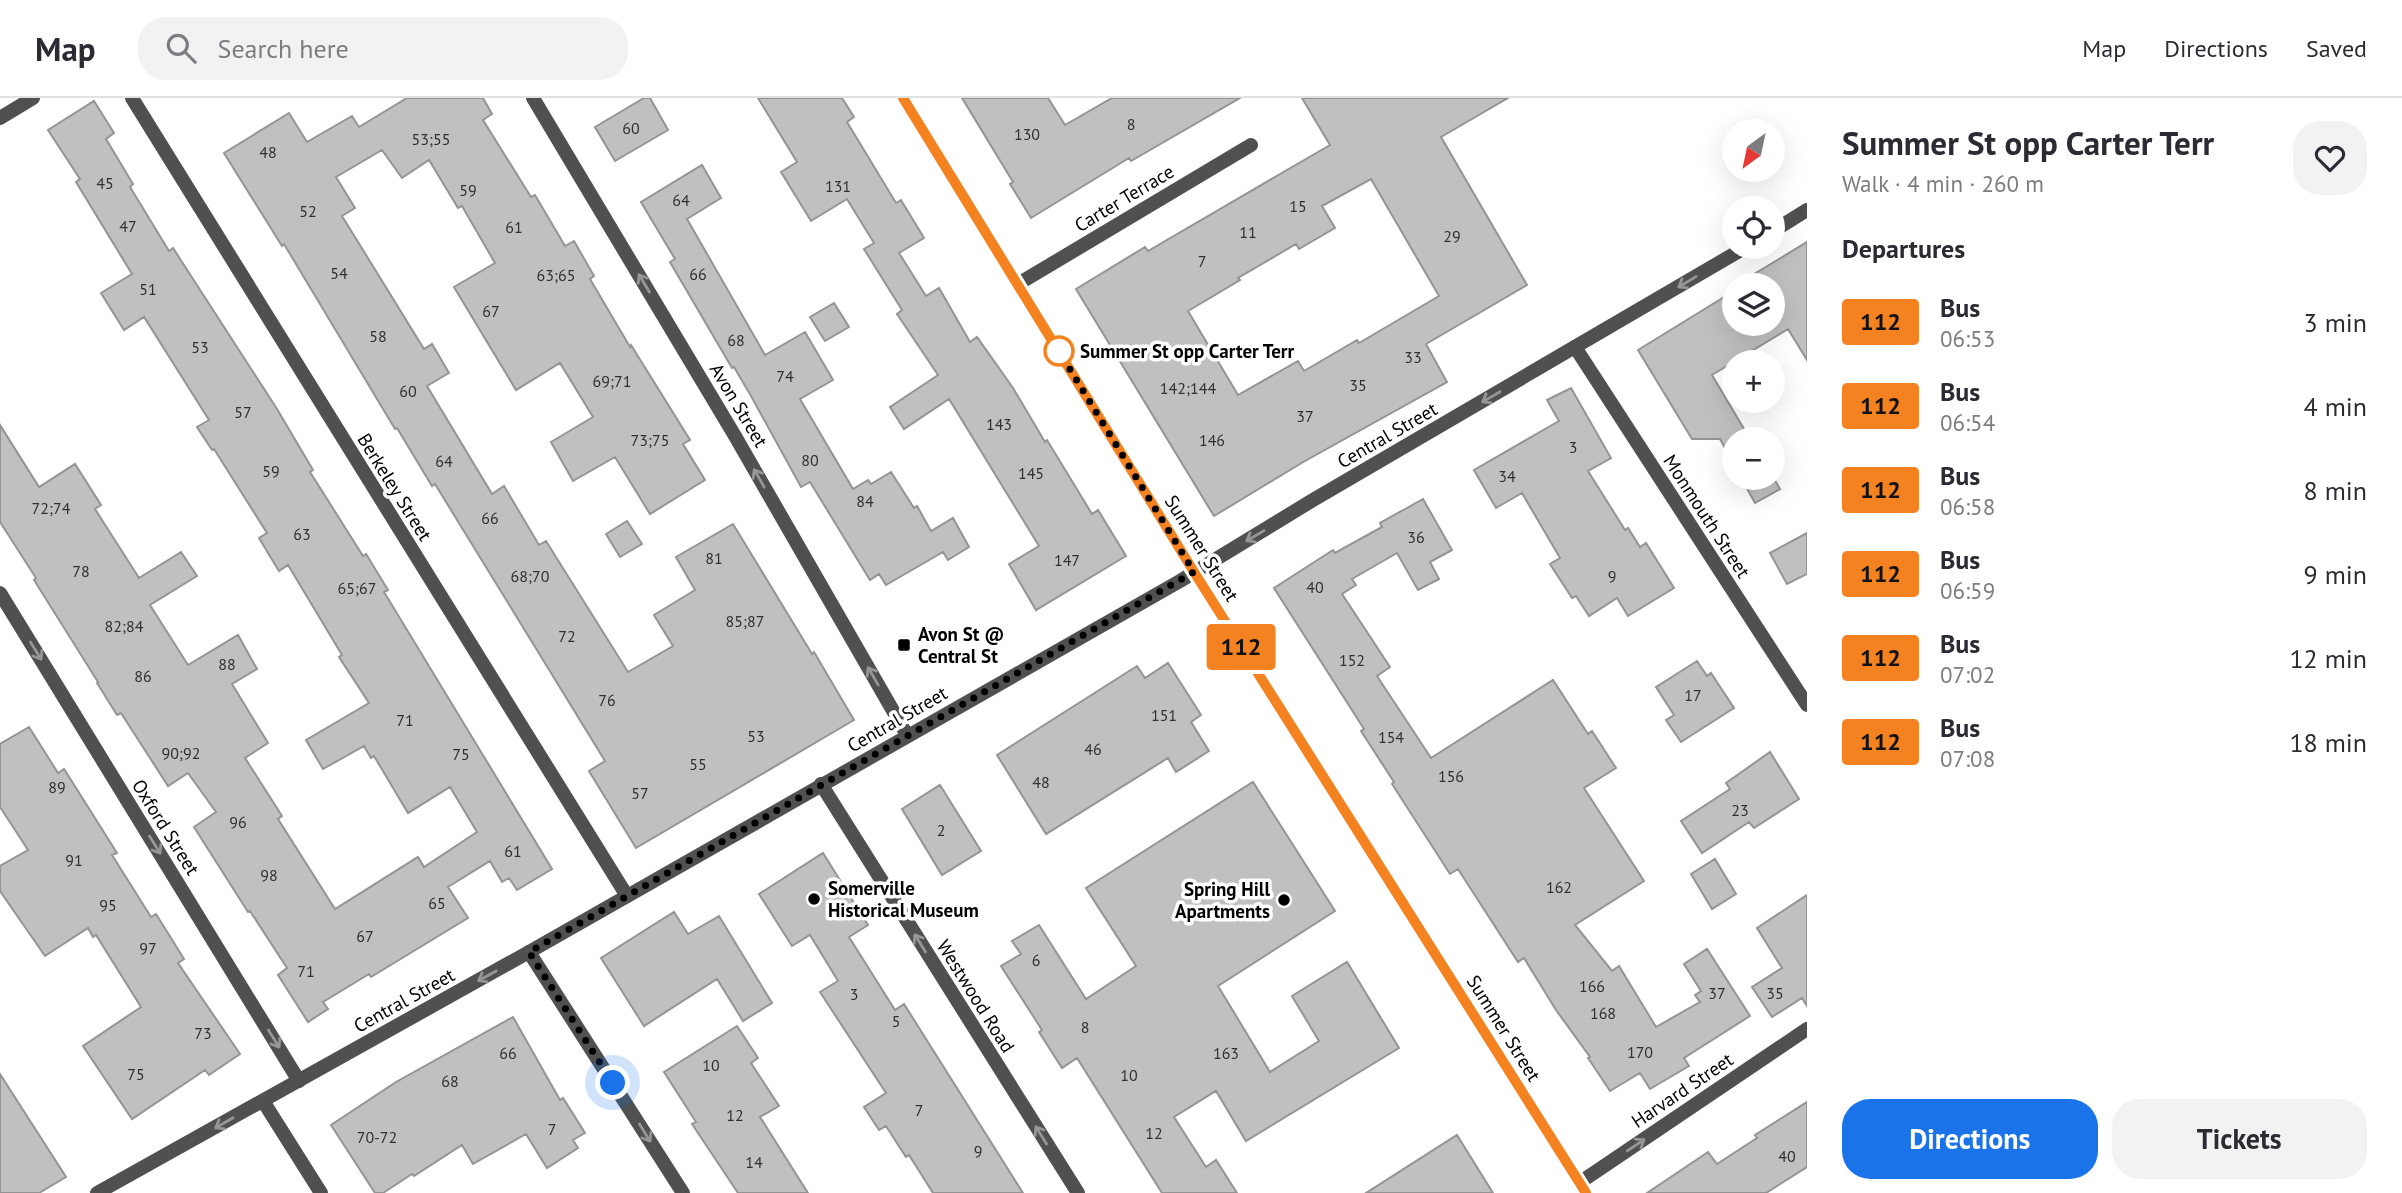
<!DOCTYPE html>
<html lang="en">
<head>
<meta charset="utf-8">
<style>
	:root { --surface:#fff; --page:#f2f2f3; --text:#2b2b33; --muted:#7c7c81; --line:#e1e1e2; --accent:#1a73e8 }
	body { margin:0; font-family:"PT Sans",sans-serif; background:var(--page); color:var(--text); height:100vh; display:flex; flex-direction:column; font-size:26px; white-space:nowrap }
	* { box-sizing:border-box; margin:0 }
	p { font-size:23px; color:var(--muted) }
	.icon { flex:none; width:38px; height:38px; fill:none; stroke:currentColor; stroke-width:2; stroke-linecap:round; stroke-linejoin:round }
	.map { position:relative; flex:1; overflow:hidden }
	.drawer { display:flex; flex-direction:column; background:var(--surface); width:595px }
	.drawer>* { flex:none }
	.badge { padding:0 14px; border-radius:5px; font-size:24px; line-height:46px }
	.needle { width:46px; rotate:213deg }
	.controls { position:absolute; left:1722px; top:21px; display:grid; gap:14px }
	.controls a { display:grid; place-items:center; width:63px; height:63px; border-radius:50%; background:var(--surface); box-shadow:0 7px 28px #0002; font-size:35px }
	.you { position:absolute; width:35px; height:35px; margin:-18px; border:5px solid #fff; border-radius:50%; background:#1a73e8; box-shadow:0 0 0 10px #1a73e833 }
	.map>.badge { position:absolute; translate:-50% -50%; box-shadow:0 0 0 4px #fff }
	h2 { padding:0 35px; font-size:26px; line-height:63px }
	.round { display:grid; place-items:center; flex:none; width:74px; height:74px; border-radius:28px; background:var(--page) }
	.overview { display:flex; align-items:center; justify-content:space-between; height:119px; padding:0 35px }
	h1 { font-size:33px; font-weight:800; line-height:52px }
	.button { display:flex; gap:14px; margin-top:auto; padding:14px 35px }
	.button a { flex:1; height:80px; border-radius:28px; background:var(--accent); color:#fff; font-size:28px; font-weight:800; line-height:80px; text-align:center }
	.button a+a { background:var(--page); color:var(--text) }
	ul { padding:0; list-style:none }
	li { display:flex; align-items:center; gap:21px; height:84px; padding:0 35px }
	li div { flex:1 }
	li b { display:block; font-size:26px }
	li em { font-style:normal }
	li .badge { min-width:77px; font-weight:700; text-align:center }
	header { display:flex; align-items:center; gap:42px; box-sizing:border-box; height:98px; padding:0 35px; background:var(--surface); border-bottom:2px solid var(--line) }
	header strong { font-size:33px }
	nav { display:flex; gap:38px; margin-inline-start:auto; font-size:24px }
	.search { width:490px; height:63px; background:var(--page); display:flex; align-items:center; gap:18px; box-sizing:border-box; padding:0 24px; border-radius:28px; color:var(--muted); font-size:26px }
	main { display:flex; flex:1; min-height:0 }
	.map>svg:first-child { display:block }
</style>
</head>
<body>
<header>
<strong>Map</strong>
<div class="search"><svg class="icon" aria-label="search" viewBox="0 0 24 24"><circle cx="10" cy="10" r="6"/><path d="M15 15l6 6"/></svg>Search here</div>
<nav><a>Map</a><a>Directions</a><a>Saved</a></nav>
</header>
<main>
<div class="map">
<svg width="1807" height="1095" viewBox="0 0 1807 1095">
	<rect width="100%" height="100%" fill="#fff"/>
	<path fill="#c0c0c0" stroke="#949494" stroke-width="2" fill-rule="evenodd" d="M407,0H483L492,16L483,22L531,99L535,97L565,148L574,143L594,178L590,181L630,249L631,247L690,342L683,346L705,382L650,416L615,359L573,383L551,344L593,319L560,265L516,292L454,189L495,165L462,108L458,110L429,62L402,80L382,52L336,79L355,110L342,118L424,251L432,246L449,275L427,288L492,396L504,388L539,447L546,443L628,574L673,548L654,517L695,492L676,459L733,426L812,556L814,554L854,622L636,750L589,673L605,663L435,386L432,388L397,330L395,331L284,146L282,148L224,55L289,15L307,44L352,18L359,29Z
		M644,0H650L668,32L615,63L595,29Z
		M758,0H842L854,19L847,24L896,105L901,102L924,140L899,155L926,198L939,190L970,244L977,239L1013,290L1045,344L1047,342L1092,416L1098,412L1126,458L1036,512L1009,466L1039,448L949,301L904,331L890,309L938,277L897,216L902,212L864,151L874,145L847,101L811,123L781,74L797,64Z
		M962,0H1048L1065,27L1112,0H1240L1131,63L1129,60L1031,120L1010,86L1013,84Z
		M1302,0H1508L1441,39L1527,187L1426,246L1447,284L1305,363L1214,418L1076,191L1145,149L1148,153L1330,47ZM1371,81L1439,198L1359,245L1357,242L1304,273L1298,263L1238,297L1188,213L1240,182L1238,180L1296,146L1299,151L1335,130L1322,108Z
		M94,3L114,35L106,41L133,86L130,89L169,153L173,150L277,311L313,372L310,374L363,458L366,456L388,492L384,494L552,771L517,792L509,780L502,784L490,763L448,789L468,820L371,879L369,876L323,904L328,911L308,924L278,877L287,870L250,813L248,814L194,729L216,714L188,675L168,688L121,615L117,617L97,585L98,584L34,482L36,480L0,424V327L39,389L75,366L101,407L95,411L139,480L181,454L197,478L150,507L188,567L238,537L257,571L232,586L268,645L245,660L282,718L278,721L335,811L418,759L424,769L477,734L450,689L408,715L374,658L371,660L364,648L323,671L306,642L369,605L339,559L342,557L288,467L279,473L259,440L267,435L214,351L212,352L197,329L209,322L144,219L124,232L101,195L132,176L76,84L80,81L48,32Z
		M702,67L721,100L687,121L765,257L805,234L833,282L800,301L853,391L868,382L871,386L891,374L914,410L917,408L931,433L953,420L969,449L948,462L943,454L886,487L879,476L870,482L810,384L801,389L751,298L734,269L732,270L670,164L675,161L641,104Z
		M1807,144V262L1788,231L1712,277L1750,341H1734V367L1720,341H1692L1638,252L1734,193V226H1773V187H1736Z
		M834,205L849,229L825,243L810,219Z
		M1571,290L1611,360L1588,373L1625,432L1628,430L1640,449L1646,445L1674,490L1628,518L1617,500L1589,518L1576,498L1572,500L1550,466L1560,460L1522,395L1496,410L1474,372L1559,323L1547,302Z
		M1773,379L1780,391L1755,405L1741,380Z
		M1423,401L1452,452L1430,464L1439,481L1418,492L1397,455L1352,481L1356,487L1342,496L1390,569L1377,578L1431,660L1553,582L1588,636L1592,633L1616,670L1584,690L1644,783L1575,827L1612,873L1619,868L1656,929L1700,904L1695,897L1701,893L1684,866L1707,851L1750,918L1684,960L1689,968L1650,991L1640,975L1610,993L1588,960L1590,959L1556,912L1524,860L1518,864L1458,771L1450,776L1392,686L1394,684L1361,633L1364,631L1274,490L1333,452L1335,455L1382,429L1380,425Z
		M627,423L642,446L620,459L606,436Z
		M1807,435V476L1787,486L1770,455Z
		M1697,563L1707,578L1711,575L1734,610L1681,644L1666,622L1674,617L1656,589Z
		M1168,565L1201,617L1191,624L1209,653L1176,674L1168,660L1046,736L997,657L1137,568L1145,580Z
		M29,629L58,675L64,671L117,755L112,757L151,819L156,816L184,861L178,865L240,956L209,977L205,972L132,1021L83,948L141,909L96,837L93,839L88,830L45,858L0,793V768L28,752L0,709V646Z
		M1770,654L1799,701L1754,730L1749,724L1702,755L1681,723L1730,691L1726,685Z
		M1253,684L1335,813L1218,888L1270,974L1319,943L1292,898L1347,864L1399,950L1246,1043L1216,993L1174,1019L1206,1069L1216,1062L1237,1095H1162L1077,960L1062,970L1039,934L1042,932L1001,868L1021,856L1012,843L1039,827L1086,901L1136,868L1086,790Z
		M940,687L981,753L942,777L902,711Z
		M823,755L868,827L849,839L895,912L904,906L1023,1095H933L909,1057L906,1059L886,1028L879,1032L864,1009L886,995L820,894L838,883L810,837L792,848L759,796Z
		M1715,761L1736,796L1712,811L1691,776Z
		M1807,797V908L1802,900L1772,919L1752,889L1782,870L1757,830Z
		M674,814L688,836L719,818L772,905L743,923L717,881L644,928L601,860Z
		M513,919L560,1002L563,1000L585,1035L573,1042L578,1050L547,1070L526,1036L473,1066L462,1047L414,1078L412,1076L383,1095H375L331,1027L396,984Z
		M737,928L758,960L751,965L779,1008L760,1019L808,1095H738L692,1026L696,1024L664,974Z
		M0,976L66,1079L39,1095H0Z
		M1807,1004V1069L1766,1095H1647L1708,1054L1717,1066L1757,1040L1755,1037Z
		M1457,1037L1493,1095H1366Z"/>
	<g fill="none" stroke-linecap="round" stroke-linejoin="round">
		<path stroke="#505050" stroke-width="14" d="M132,0L627,798
			M533,0L735,338L907,637
			M0,20L33,0
			M1018,186L1251,47
			M1575,249L1807,607
			M0,495L299,983
			M821,686L1078,1095
			M529,854L683,1095
			M263,1003L321,1095
			M1579,1085L1807,931"/>
		<path stroke="#505050" stroke-width="14" d="M1773,133L1807,112
			M97,1095L529,854L1180,483L1313,402L1746,149"/>
		<path stroke="#1d1d1d" stroke-width="14" d="M903,0L1194,474L1586,1095"/>
	</g>
	<defs><path id="oneway-shaft" d="M-6 0H5M1.5-3L5.5 0L1.5 3" fill="none" stroke-width="1.6" stroke-linecap="round" stroke-linejoin="round" transform="scale(1.75)"/></defs>
	<g stroke="#969696">
		<use href="#oneway-shaft" transform="translate(1687 184) rotate(149)"/>
		<use href="#oneway-shaft" transform="translate(644 185) rotate(-121)"/>
		<use href="#oneway-shaft" transform="translate(1491 299) rotate(150)"/>
		<use href="#oneway-shaft" transform="translate(759 380) rotate(-120)"/>
		<use href="#oneway-shaft" transform="translate(1255 438) rotate(149)"/>
		<use href="#oneway-shaft" transform="translate(36 553) rotate(58)"/>
		<use href="#oneway-shaft" transform="translate(873 578) rotate(-120)"/>
		<use href="#oneway-shaft" transform="translate(155 747) rotate(58)"/>
		<use href="#oneway-shaft" transform="translate(920 845) rotate(-122)"/>
		<use href="#oneway-shaft" transform="translate(487 878) rotate(151)"/>
		<use href="#oneway-shaft" transform="translate(274 941) rotate(58)"/>
		<use href="#oneway-shaft" transform="translate(224 1025) rotate(150)"/>
		<use href="#oneway-shaft" transform="translate(645 1035) rotate(58)"/>
		<use href="#oneway-shaft" transform="translate(1041 1037) rotate(-122)"/>
		<use href="#oneway-shaft" transform="translate(1636 1047) rotate(-34)"/>
	</g>
	<g fill="none" stroke-linecap="round" stroke-linejoin="round">
		<g stroke="#fff" stroke-width="16">
			<path id="line" d="M903,0L1194,474L1586,1095"/>
		</g>
		<use href="#line" stroke="#f58220" stroke-width="10"/>
		<path stroke="#000" stroke-width="7" stroke-dasharray="0 12.6" d="M613,985L529,854L1194,474L1055,247L1059,253"/>
	</g>
	<circle fill="#fff" stroke="#f58220" stroke-width="3.5" cx="1059" cy="253" r="14"/>
	<g fill="#000" stroke="#fff" stroke-width="2.5">
		<rect x="897" y="540" width="14" height="14" rx="3.5"/>
		<circle cx="814" cy="801" r="7"/>
		<circle cx="1284" cy="802" r="7"/>
	</g>
	<g text-anchor="middle" stroke-width="7" stroke-linejoin="round" paint-order="stroke">
		<g font-size="16" fill="#303030">
			<text x="1131" y="32">8</text>
			<text x="631" y="36">60</text>
			<text x="1027" y="42">130</text>
			<text x="431" y="47">53;55</text>
			<text x="268" y="60">48</text>
			<text x="105" y="91">45</text>
			<text x="838" y="94">131</text>
			<text x="468" y="98">59</text>
			<text x="681" y="108">64</text>
			<text x="1298" y="114">15</text>
			<text x="308" y="119">52</text>
			<text x="128" y="134">47</text>
			<text x="514" y="135">61</text>
			<text x="1248" y="140">11</text>
			<text x="1452" y="144">29</text>
			<text x="1202" y="169">7</text>
			<text x="339" y="181">54</text>
			<text x="698" y="182">66</text>
			<text x="556" y="183">63;65</text>
			<text x="148" y="197">51</text>
			<text x="491" y="219">67</text>
			<text x="378" y="244">58</text>
			<text x="736" y="248">68</text>
			<text x="200" y="255">53</text>
			<text x="1413" y="265">33</text>
			<text x="785" y="284">74</text>
			<text x="612" y="289">69;71</text>
			<text x="1358" y="293">35</text>
			<text x="1188" y="296">142;144</text>
			<text x="408" y="299">60</text>
			<text x="243" y="320">57</text>
			<text x="1305" y="324">37</text>
			<text x="999" y="332">143</text>
			<text x="650" y="348">73;75</text>
			<text x="1212" y="348">146</text>
			<text x="1573" y="355">3</text>
			<text x="810" y="368">80</text>
			<text x="444" y="369">64</text>
			<text x="271" y="379">59</text>
			<text x="1031" y="381">145</text>
			<text x="1507" y="384">34</text>
			<text x="865" y="409">84</text>
			<text x="51" y="416">72;74</text>
			<text x="490" y="426">66</text>
			<text x="302" y="442">63</text>
			<text x="1416" y="445">36</text>
			<text x="714" y="466">81</text>
			<text x="1067" y="468">147</text>
			<text x="81" y="479">78</text>
			<text x="530" y="484">68;70</text>
			<text x="1612" y="484">9</text>
			<text x="1315" y="495">40</text>
			<text x="357" y="496">65;67</text>
			<text x="745" y="529">85;87</text>
			<text x="124" y="534">82;84</text>
			<text x="567" y="544">72</text>
			<text x="1352" y="568">152</text>
			<text x="227" y="572">88</text>
			<text x="143" y="584">86</text>
			<text x="1693" y="603">17</text>
			<text x="607" y="608">76</text>
			<text x="1164" y="623">151</text>
			<text x="405" y="628">71</text>
			<text x="756" y="644">53</text>
			<text x="1391" y="645">154</text>
			<text x="1093" y="657">46</text>
			<text x="181" y="661">90;92</text>
			<text x="461" y="662">75</text>
			<text x="698" y="672">55</text>
			<text x="1451" y="684">156</text>
			<text x="1041" y="690">48</text>
			<text x="57" y="695">89</text>
			<text x="640" y="701">57</text>
			<text x="1740" y="718">23</text>
			<text x="238" y="730">96</text>
			<text x="941" y="738">2</text>
			<text x="513" y="759">61</text>
			<text x="74" y="768">91</text>
			<text x="269" y="783">98</text>
			<text x="1559" y="795">162</text>
			<text x="437" y="811">65</text>
			<text x="108" y="813">95</text>
			<text x="365" y="844">67</text>
			<text x="148" y="856">97</text>
			<text x="1036" y="868">6</text>
			<text x="306" y="879">71</text>
			<text x="1592" y="894">166</text>
			<text x="1717" y="901">37</text>
			<text x="1775" y="901">35</text>
			<text x="854" y="902">3</text>
			<text x="1603" y="921">168</text>
			<text x="896" y="929">5</text>
			<text x="1085" y="935">8</text>
			<text x="203" y="941">73</text>
			<text x="1640" y="960">170</text>
			<text x="508" y="961">66</text>
			<text x="1226" y="961">163</text>
			<text x="711" y="973">10</text>
			<text x="136" y="982">75</text>
			<text x="1129" y="983">10</text>
			<text x="450" y="989">68</text>
			<text x="919" y="1018">7</text>
			<text x="735" y="1023">12</text>
			<text x="552" y="1037">7</text>
			<text x="1154" y="1041">12</text>
			<text x="377" y="1045">70-72</text>
			<text x="978" y="1059">9</text>
			<text x="1787" y="1064">40</text>
			<text x="754" y="1070">14</text>
		</g>
		<g font-size="19" fill="#000" stroke="#fff">
			<text transform="translate(1124 100) rotate(-31)" y="7">Carter Terrace</text>
			<text transform="translate(739 307) rotate(59)" y="7">Avon Street</text>
			<text transform="translate(1387 337) rotate(-30)" y="7">Central Street</text>
			<text transform="translate(395 389) rotate(58)" y="7">Berkeley Street</text>
			<text transform="translate(1707 418) rotate(57)" y="7">Monmouth Street</text>
			<text transform="translate(1202 450) rotate(58)" y="7">Summer Street</text>
			<text transform="translate(897 621) rotate(-30)" y="7">Central Street</text>
			<text transform="translate(166 729) rotate(58)" y="7">Oxford Street</text>
			<text transform="translate(976 898) rotate(58)" y="7">Westwood Road</text>
			<text transform="translate(404 902) rotate(-29)" y="7">Central Street</text>
			<text transform="translate(1504 930) rotate(58)" y="7">Summer Street</text>
			<text transform="translate(1682 992) rotate(-34)" y="7">Harvard Street</text>
		</g>
		<g font-size="19" font-weight="bold" fill="#000" stroke="#fff" text-anchor="start">
			<text x="1080" y="260">Summer St opp Carter Terr</text>
		</g>
		<g font-size="19" font-weight="bold" fill="#000" stroke="#fff" text-anchor="start">
			<text x="918" y="543">Avon St @<tspan x="918" dy="22">Central St</tspan></text>
			<text x="828" y="797">Somerville<tspan x="828" dy="22">Historical Museum</tspan></text>
			<text x="1270" y="798" text-anchor="end">Spring Hill<tspan x="1270" dy="22">Apartments</tspan></text>
		</g>
	</g>
</svg>
<div class="controls">
<a><svg class="needle" viewBox="-14 -14 28 28"><path d="M0-13l5 13h-10z" fill="#e53935"/><path d="M0 13l5-13h-10z" fill="#7c7c81"/></svg></a>
<a><svg class="icon" aria-label="locate" viewBox="0 0 24 24"><circle cx="12" cy="12" r="6"/><path d="M12 2v4M12 18v4M2 12h4M18 12h4"/></svg></a>
<a><svg class="icon" aria-label="layers" viewBox="0 0 24 24"><path d="M12 4l9 5-9 5-9-5zM3 14l9 5 9-5"/></svg></a>
<a>+</a>
<a>−</a>
</div>
<div class="you" style="left:613px;top:985px"></div>
<b class="badge" style="left:1241px;top:549px;background:#f58220;color:#111">112</b>
</div>
<section class="drawer">
<div class="overview"><div><h1>Summer St opp Carter Terr</h1><p>Walk · 4 min · 260 m</p></div><a class="round"><svg class="icon" aria-label="heart" viewBox="0 0 24 24"><path d="M12 20l-8-8c-3-5 5-10 8-4 3-6 11-1 8 4z"/></svg></a></div>
<h2>Departures</h2>
<ul>
<li><span class="badge" style="background:#f58220;color:#111">112</span><div><b>Bus</b><p>06:53</p></div><em>3 min</em></li>
<li><span class="badge" style="background:#f58220;color:#111">112</span><div><b>Bus</b><p>06:54</p></div><em>4 min</em></li>
<li><span class="badge" style="background:#f58220;color:#111">112</span><div><b>Bus</b><p>06:58</p></div><em>8 min</em></li>
<li><span class="badge" style="background:#f58220;color:#111">112</span><div><b>Bus</b><p>06:59</p></div><em>9 min</em></li>
<li><span class="badge" style="background:#f58220;color:#111">112</span><div><b>Bus</b><p>07:02</p></div><em>12 min</em></li>
<li><span class="badge" style="background:#f58220;color:#111">112</span><div><b>Bus</b><p>07:08</p></div><em>18 min</em></li>
</ul>
<div class="button"><a>Directions</a><a>Tickets</a></div>
</section>
</main>
</body>
</html>
